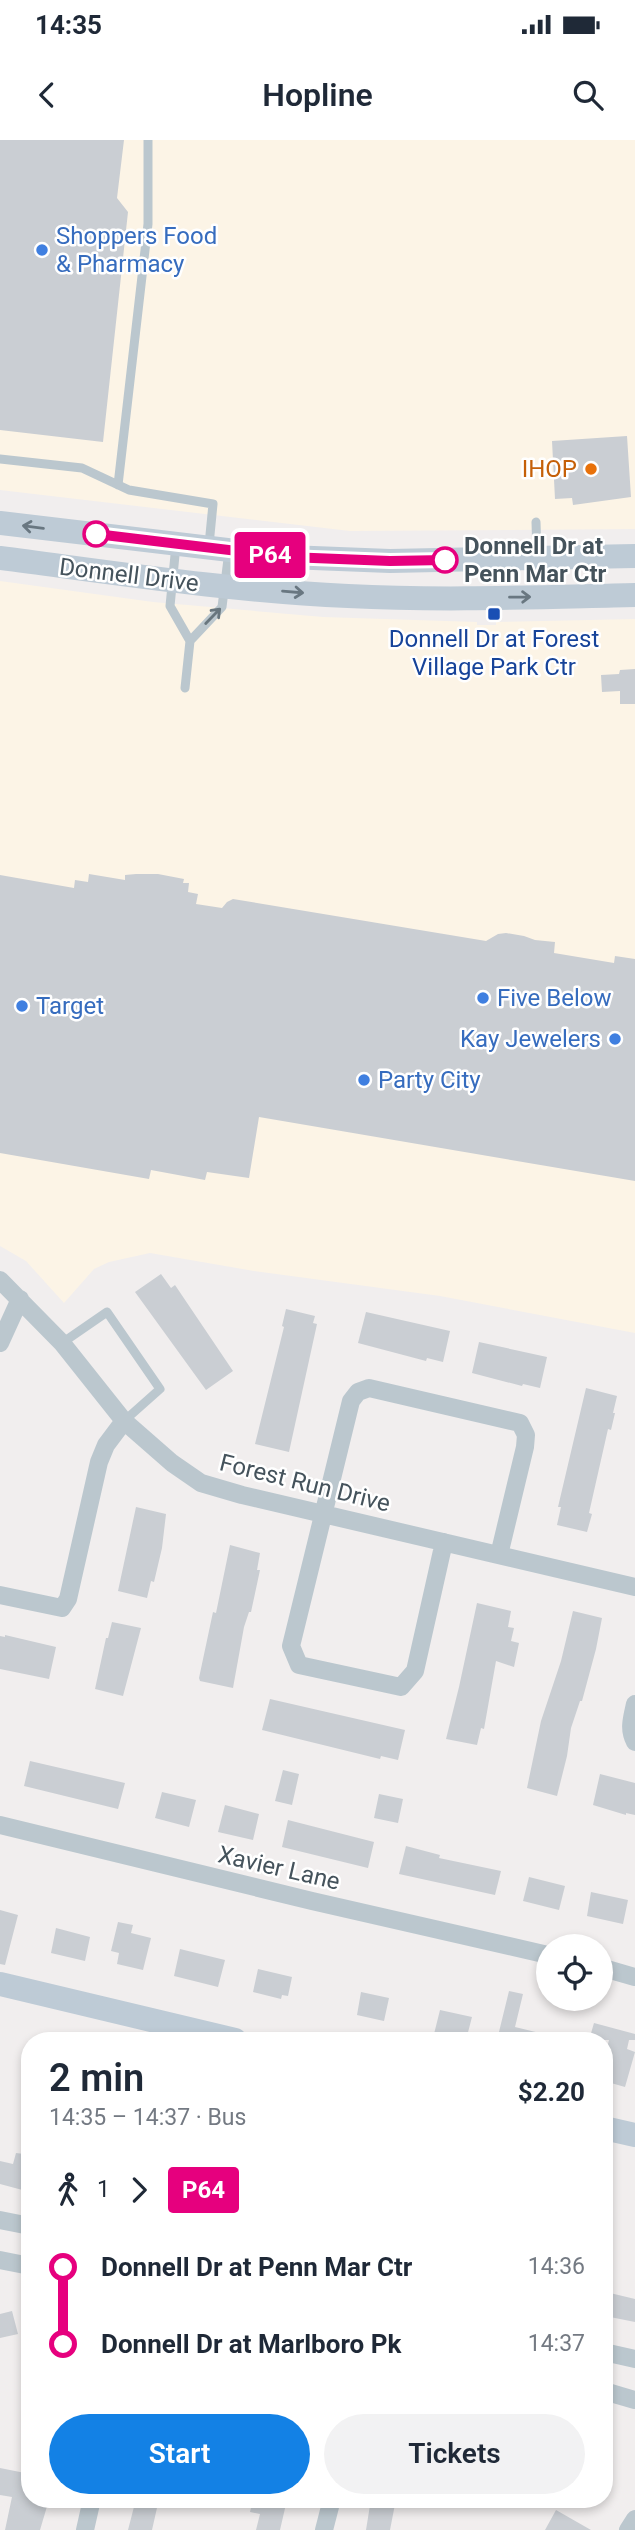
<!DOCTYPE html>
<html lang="en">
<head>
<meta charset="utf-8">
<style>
	:root { --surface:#fff; --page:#f2f2f3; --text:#1f2937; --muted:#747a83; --accent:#1381e5 }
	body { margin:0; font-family:Roboto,sans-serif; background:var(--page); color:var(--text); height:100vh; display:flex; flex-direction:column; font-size:26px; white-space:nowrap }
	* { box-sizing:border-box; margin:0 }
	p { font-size:23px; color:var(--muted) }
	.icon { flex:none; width:38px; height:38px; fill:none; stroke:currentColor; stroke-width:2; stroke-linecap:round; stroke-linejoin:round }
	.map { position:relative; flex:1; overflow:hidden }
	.sheet { position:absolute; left:21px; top:1892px; width:592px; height:476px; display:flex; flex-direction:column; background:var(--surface); border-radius:28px; box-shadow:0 4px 10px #0003 }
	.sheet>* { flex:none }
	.badge { padding:0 14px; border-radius:5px; font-size:24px; line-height:46px }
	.buttons { position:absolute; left:536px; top:1794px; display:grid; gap:14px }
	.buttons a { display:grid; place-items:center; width:77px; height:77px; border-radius:50%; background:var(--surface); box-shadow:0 4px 10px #0003; font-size:35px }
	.map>.badge { position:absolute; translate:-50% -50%; box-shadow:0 0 0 4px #fff }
	.legs { display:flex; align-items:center; gap:10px; height:77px; padding:0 28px; font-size:23px }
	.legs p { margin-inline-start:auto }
	.overview { display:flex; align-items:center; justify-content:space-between; height:119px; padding:0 28px }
	h1 { font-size:38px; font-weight:600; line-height:52px }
	.button { display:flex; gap:14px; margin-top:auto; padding:14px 28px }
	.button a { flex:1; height:80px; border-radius:42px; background:var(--accent); color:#fff; font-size:28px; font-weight:600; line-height:80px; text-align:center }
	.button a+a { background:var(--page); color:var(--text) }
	ul { padding:0 28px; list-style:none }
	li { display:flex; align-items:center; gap:24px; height:77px; font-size:26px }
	li i { display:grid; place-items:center; width:10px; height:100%; margin:0 9px; background:currentColor }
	li i::after { content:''; width:18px; height:18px; margin:-9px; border:5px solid; border-radius:50%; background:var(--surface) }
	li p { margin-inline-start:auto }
	li:first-child i { background:linear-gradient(#0000 50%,currentColor 0) }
	li:last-child i { background:linear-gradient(currentColor 50%,#0000 0) }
	.status { display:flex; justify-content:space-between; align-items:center; height:49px; padding:0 35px; background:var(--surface); direction:ltr }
	.status svg { height:19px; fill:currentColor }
	header { display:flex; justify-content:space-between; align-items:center; height:91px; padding:0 28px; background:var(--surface); font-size:32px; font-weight:600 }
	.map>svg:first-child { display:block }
</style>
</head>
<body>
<div class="status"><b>14:35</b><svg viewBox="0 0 49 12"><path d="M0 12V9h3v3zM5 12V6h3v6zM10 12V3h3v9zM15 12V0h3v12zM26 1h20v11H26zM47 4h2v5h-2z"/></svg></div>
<header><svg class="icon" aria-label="back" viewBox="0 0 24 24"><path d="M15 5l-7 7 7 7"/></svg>Hopline<svg class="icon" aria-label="search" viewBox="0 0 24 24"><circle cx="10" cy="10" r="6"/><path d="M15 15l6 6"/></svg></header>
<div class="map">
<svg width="635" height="2390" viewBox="0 0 635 2390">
	<rect width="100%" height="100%" fill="#f1eeee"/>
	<path fill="#fcf4e6" d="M0,0H635V389L350,391L0,350Z
		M0,441L153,462L323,477L477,482V485H496V482L635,479V1193L440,1156L254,1131L150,1113L109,1122L94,1129L64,1163L26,1121L0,1106Z"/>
	<path fill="#caced3" d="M0,0H124L117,58L128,72L103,302L0,290Z
		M627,296L631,357L573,365L572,358L555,359L552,301Z
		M635,529V564H620V551L602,552L601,535L619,534L620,530Z
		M89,734L125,740V735L136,734H158L184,739L183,743H189L188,752L198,754L196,764L222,768L227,762L233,759L486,801L498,794L506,793L524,796L535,800L555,802L554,813L614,823L615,816L635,819V1041L259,977L249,1038L207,1032L205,1040L151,1030L149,1039L0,1013V735L74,748L75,740L88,742Z
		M161,1134L171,1148L175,1145L233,1231L206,1250L135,1152Z
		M286,1169L315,1176L313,1183L317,1184L289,1312L255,1304L284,1187L282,1186Z
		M366,1172L450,1191L443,1222L427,1218L426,1221L358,1203Z
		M479,1202L547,1217L540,1248L523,1244L522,1246L472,1233Z
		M586,1248L617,1256L613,1273H615L611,1290L608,1289L589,1373L592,1374L587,1392L557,1385L561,1367H558Z
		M136,1367L166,1374L162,1408L154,1442L151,1441L147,1458L118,1451Z
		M230,1405L260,1413L257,1430H260L251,1472H249L244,1487L233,1548L200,1541L199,1538L213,1472L216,1473Z
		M477,1463L511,1471L508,1487L514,1488L511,1501L519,1503L514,1527L496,1521L484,1589L481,1588L477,1605L446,1599L459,1547Z
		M573,1471L602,1478L596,1509L582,1561H580L571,1588L567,1616L557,1656L527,1648L541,1581L561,1521Z
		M112,1482L141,1488L123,1556L95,1549L106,1498H108Z
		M5,1495L56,1507L49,1539L0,1529V1496L5,1497Z
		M270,1559L405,1590L398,1620L381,1616L380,1619L262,1590Z
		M30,1621L125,1643L118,1669L24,1646Z
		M283,1630L299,1634L292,1665L275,1661Z
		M600,1634L635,1643V1675L626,1673V1675L593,1665Z
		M162,1652L196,1660L189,1687L155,1678Z
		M379,1654L403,1659L398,1683L374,1678Z
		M225,1665L259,1674L253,1700L218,1692Z
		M288,1680L374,1702L368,1728L282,1707Z
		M406,1706L440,1715L439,1718L501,1731L495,1755L399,1734Z
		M529,1737L565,1746L559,1770L523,1761Z
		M591,1752L628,1760L623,1784L587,1776Z
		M0,1770L18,1775L5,1825L0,1824Z
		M118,1782L133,1785L131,1793L151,1798L143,1830L117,1824L119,1813L111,1811Z
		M56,1788L90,1797L85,1821L51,1813Z
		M180,1809L225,1820L218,1847L174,1836Z
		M258,1829L292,1837L288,1856L282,1855L281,1859L253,1852Z
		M509,1851L523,1854L515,1887L548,1895V1900H497Z
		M361,1852L389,1858L384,1881L357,1875Z
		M440,1870L472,1877L466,1900H447L448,1897L434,1894Z
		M594,1883L635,1894V1900H629L627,1909L635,1912L625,1947L604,1941V1919L609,1900H589Z
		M27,2007H30V2052L0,2044V2021L13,2024L16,2013L24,2014Z
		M610,2153L635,2159V2182L605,2176Z
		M12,2171L18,2194L0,2198V2174Z
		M0,2328L30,2334V2359L48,2363L40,2390H5L12,2357L0,2355Z
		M136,2359H159L152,2390H128Z
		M253,2359H285L284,2363L286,2364L280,2390H256L260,2374L250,2372Z
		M371,2359H396L390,2390H366Z
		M556,2370L591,2390H545Z"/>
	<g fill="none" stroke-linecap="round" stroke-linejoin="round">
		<path stroke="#bbc7ce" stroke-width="9" d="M0,319L82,328L129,350L213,364L209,405
			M118,345L148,84V0
			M536,382L537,415
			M176,405L170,466L190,501L185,548
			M190,501L222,467L229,411
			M62,1203L107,1172L160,1249L124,1281"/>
		<path stroke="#bbc7ce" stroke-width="18" d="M0,1140L62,1203L124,1281L172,1323L201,1343L242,1355L635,1447
			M0,1203L20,1159
			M444,1402L415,1531L401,1547L299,1525L291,1506L351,1261L358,1252L369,1248L520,1283L526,1295L525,1307L499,1415
			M0,1455L62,1468L68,1459L99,1322L106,1305L124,1281
			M635,1564C632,1578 628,1589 635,1602
			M0,1685L312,1761L548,1815
			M600,1827L635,1837
			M0,2080L30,2086
			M0,2120L30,2126
			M604,2212L635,2219
			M604,2251L635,2260
			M85,2390L92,2359
			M324,2390L332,2359
			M628,2390L635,2379"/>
		<path stroke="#becbd6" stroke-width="24" d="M0,383L288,417L390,421L635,416
			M0,418C116,433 232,451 348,456C444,461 540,457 635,455
			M0,1844L235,1900
			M604,1988L635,1995"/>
	</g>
	<defs><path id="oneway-shaft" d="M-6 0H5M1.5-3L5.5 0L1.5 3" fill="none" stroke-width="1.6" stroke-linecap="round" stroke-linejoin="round" transform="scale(1.75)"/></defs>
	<g stroke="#697781">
		<use href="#oneway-shaft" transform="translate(33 387) rotate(-173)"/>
		<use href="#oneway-shaft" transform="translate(293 452) rotate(5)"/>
		<use href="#oneway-shaft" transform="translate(520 457) rotate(-1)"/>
	</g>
	<use stroke="#68767e" href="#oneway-shaft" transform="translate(213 476) rotate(-46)"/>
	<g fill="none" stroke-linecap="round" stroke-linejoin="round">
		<g stroke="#fff" stroke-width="16">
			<path id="line-1" d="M96,394L288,417L390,421L445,420"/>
		</g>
		<use href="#line-1" stroke="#e6007e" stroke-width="10"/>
	</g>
	<g fill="#3f7fe0" stroke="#fff" stroke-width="2.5">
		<circle cx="42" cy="110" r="7"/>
		<circle cx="483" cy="858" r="7"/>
		<circle cx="22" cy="866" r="7"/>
		<circle cx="615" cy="899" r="7"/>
		<circle cx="364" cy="940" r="7"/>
	</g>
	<circle fill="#e8710a" stroke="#fff" stroke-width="2.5" cx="591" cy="329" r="7"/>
	<g fill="#fff" stroke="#e6007e" stroke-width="3.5">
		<circle cx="96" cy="394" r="12"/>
		<circle cx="445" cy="420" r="12"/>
	</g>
	<rect fill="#1a4fb4" stroke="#fff" stroke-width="2.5" x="487" y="467" width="14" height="14" rx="3.5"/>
	<g text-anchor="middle" stroke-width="5" stroke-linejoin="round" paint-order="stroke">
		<g font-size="24" fill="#366cbe" stroke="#fff" text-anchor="start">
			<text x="56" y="104">Shoppers Food<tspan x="56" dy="28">&amp; Pharmacy</tspan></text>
			<text x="497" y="866">Five Below</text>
			<text x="36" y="874">Target</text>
			<text x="601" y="907" text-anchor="end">Kay Jewelers</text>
			<text x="378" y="948">Party City</text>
		</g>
		<g font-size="24" fill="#c56008" stroke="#fff" text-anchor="end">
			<text x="577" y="337">IHOP</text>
		</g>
		<g font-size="24" font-weight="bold" fill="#45535c" stroke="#fff" text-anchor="start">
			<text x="464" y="414">Donnell Dr at<tspan x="464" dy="28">Penn Mar Ctr</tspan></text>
		</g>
		<g font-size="24" fill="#45535c" stroke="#fff">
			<text transform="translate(129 435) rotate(7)" y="8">Donnell Drive</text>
			<text transform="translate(305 1343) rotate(14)" y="8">Forest Run Drive</text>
			<text transform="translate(279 1728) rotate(13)" y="8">Xavier Lane</text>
		</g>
		<g font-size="24" fill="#164399" stroke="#fff">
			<text x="494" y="507">Donnell Dr at Forest<tspan x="494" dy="28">Village Park Ctr</tspan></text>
		</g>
	</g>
</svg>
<div class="buttons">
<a><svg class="icon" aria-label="locate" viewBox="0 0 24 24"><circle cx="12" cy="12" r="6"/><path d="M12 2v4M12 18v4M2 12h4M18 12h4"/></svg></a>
</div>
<b class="badge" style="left:270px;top:415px;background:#e6007e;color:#fff">P64</b>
<section class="sheet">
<div class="overview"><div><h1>2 min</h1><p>14:35 – 14:37 · Bus</p></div><b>$2.20</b></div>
<div class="legs"><svg class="icon" aria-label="walk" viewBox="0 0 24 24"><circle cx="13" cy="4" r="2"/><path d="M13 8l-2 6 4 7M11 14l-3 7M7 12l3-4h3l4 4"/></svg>1<svg class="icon" aria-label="forward" viewBox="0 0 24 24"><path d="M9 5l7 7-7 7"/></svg><b class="badge" style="background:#e6007e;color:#fff">P64</b></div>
<ul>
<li><i style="color:#e6007e"></i><b>Donnell Dr at Penn Mar Ctr</b><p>14:36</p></li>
<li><i style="color:#e6007e"></i><b>Donnell Dr at Marlboro Pk</b><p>14:37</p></li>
</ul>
<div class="button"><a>Start</a><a>Tickets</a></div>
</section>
</div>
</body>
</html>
